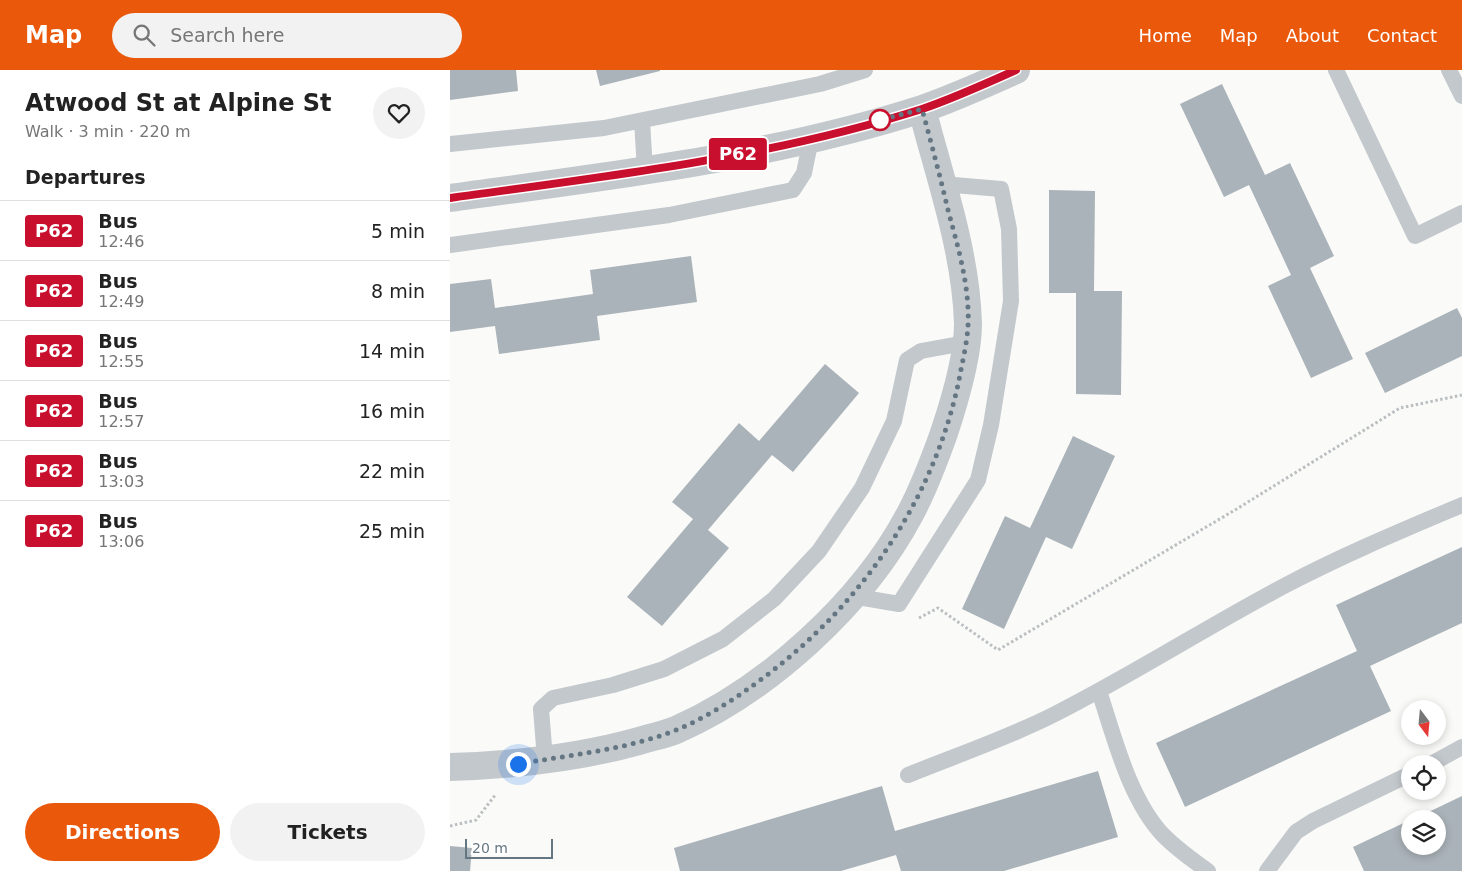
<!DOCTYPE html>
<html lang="en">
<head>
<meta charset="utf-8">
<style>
	:root { --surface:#fff; --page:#f2f2f2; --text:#222; --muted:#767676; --line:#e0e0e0; --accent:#ea580c }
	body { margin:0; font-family:"DejaVu Sans",sans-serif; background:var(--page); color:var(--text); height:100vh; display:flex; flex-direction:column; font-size:19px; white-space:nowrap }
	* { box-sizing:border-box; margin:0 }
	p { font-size:16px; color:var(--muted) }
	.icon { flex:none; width:28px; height:28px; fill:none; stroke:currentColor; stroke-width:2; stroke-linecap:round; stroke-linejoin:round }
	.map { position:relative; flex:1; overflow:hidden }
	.details { display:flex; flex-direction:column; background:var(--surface); width:450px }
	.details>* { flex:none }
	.badge { padding:0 10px; border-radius:4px; font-size:18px; line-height:32px }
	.needle { width:32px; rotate:164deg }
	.buttons { position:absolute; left:951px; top:630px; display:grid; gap:10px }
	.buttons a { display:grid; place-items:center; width:45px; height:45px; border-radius:50%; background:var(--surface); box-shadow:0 2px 8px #0003; font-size:25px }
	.scale { position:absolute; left:15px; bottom:12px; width:88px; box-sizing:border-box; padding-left:5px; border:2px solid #657683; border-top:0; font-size:14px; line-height:18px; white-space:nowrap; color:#657683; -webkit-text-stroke:4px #fff; paint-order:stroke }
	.you { position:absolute; width:25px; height:25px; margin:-12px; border:4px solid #fff; border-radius:50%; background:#1a73e8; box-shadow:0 0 0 8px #1a73e833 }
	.map>.badge { position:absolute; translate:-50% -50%; box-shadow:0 0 0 2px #fff }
	h2 { padding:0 25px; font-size:19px; line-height:45px }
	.round { display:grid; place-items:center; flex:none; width:52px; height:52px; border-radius:26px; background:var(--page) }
	.overview { display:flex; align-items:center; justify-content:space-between; height:85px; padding:0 25px }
	h1 { font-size:24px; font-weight:700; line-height:38px }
	.button { display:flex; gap:10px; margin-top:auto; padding:10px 25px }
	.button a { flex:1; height:58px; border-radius:30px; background:var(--accent); color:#fff; font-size:20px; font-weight:700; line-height:58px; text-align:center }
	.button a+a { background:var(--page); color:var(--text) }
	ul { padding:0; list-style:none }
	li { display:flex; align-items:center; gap:15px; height:60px; padding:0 25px; border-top:1px solid var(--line) }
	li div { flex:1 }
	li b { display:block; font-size:19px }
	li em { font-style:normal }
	li .badge { min-width:55px; font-weight:700; text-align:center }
	header { display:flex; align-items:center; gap:30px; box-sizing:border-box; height:70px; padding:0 25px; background:var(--accent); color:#fff }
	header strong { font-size:24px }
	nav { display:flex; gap:28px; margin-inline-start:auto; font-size:18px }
	.search { width:350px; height:45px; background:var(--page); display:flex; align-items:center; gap:12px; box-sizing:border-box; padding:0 18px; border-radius:28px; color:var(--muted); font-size:19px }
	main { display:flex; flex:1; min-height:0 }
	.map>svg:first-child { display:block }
</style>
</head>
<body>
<header>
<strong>Map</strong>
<div class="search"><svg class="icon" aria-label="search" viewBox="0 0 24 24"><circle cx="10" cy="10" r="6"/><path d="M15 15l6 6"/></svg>Search here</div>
<nav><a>Home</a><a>Map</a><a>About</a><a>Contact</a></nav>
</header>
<main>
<section class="details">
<div class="overview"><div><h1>Atwood St at Alpine St</h1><p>Walk · 3 min · 220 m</p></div><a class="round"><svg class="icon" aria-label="heart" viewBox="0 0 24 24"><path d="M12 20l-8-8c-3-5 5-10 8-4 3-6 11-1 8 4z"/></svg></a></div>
<h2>Departures</h2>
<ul>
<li><span class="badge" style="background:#c8102e;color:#fff">P62</span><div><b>Bus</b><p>12:46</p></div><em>5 min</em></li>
<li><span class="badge" style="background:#c8102e;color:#fff">P62</span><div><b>Bus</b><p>12:49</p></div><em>8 min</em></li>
<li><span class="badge" style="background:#c8102e;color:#fff">P62</span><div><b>Bus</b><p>12:55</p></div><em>14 min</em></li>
<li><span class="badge" style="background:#c8102e;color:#fff">P62</span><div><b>Bus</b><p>12:57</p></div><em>16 min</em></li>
<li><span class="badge" style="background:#c8102e;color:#fff">P62</span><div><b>Bus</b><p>13:03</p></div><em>22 min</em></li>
<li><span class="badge" style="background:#c8102e;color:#fff">P62</span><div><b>Bus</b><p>13:06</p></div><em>25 min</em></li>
</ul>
<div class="button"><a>Directions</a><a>Tickets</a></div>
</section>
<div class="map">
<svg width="1012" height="801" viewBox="0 0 1012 801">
	<rect width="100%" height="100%" fill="#fafaf8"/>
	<path fill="#aab3b9" d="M0,0H66L68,21L0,30Z
		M146,0H210V1L150,16Z
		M772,14L815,105L840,93L884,186L860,198L903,289L861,308L818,216L841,205L799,115L774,127L730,34Z
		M599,120L645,121L644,221H672L671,325L626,324V223H599Z
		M241,186L247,232L147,246L150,270L49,284L45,256L0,262V214L41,209L45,238L143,224L140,200Z
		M1007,238L1012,248V286L935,323L915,283Z
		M375,294L409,323L343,402L322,385L258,460L279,478L212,556L177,527L243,449L222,432L289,353L309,371Z
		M623,366L665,386L622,479L596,467L554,559L512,539L555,446L580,458Z
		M1012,477V553L920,596L941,641L735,737L706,673L907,581L886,535Z
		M648,701L668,767L554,801H451L446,785L391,801H230L224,778L432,716L445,761Z
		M1012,726V801H914L903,777L960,750V776H988V749H964Z
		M0,776L22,778L20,801H0Z"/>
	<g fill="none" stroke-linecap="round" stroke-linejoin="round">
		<path stroke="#bbbfc2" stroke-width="3" stroke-dasharray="2.5 2.5" stroke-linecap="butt" d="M469,548L488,538L548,580L785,440L950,338L1012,325
			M0,756L26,750L46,724"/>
		<path stroke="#c3c8cc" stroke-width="16" d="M886,0L965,166L1012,143
			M999,0L1012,26
			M192,51L195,100
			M0,74L154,58L370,14L415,0
			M0,175L219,145L343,120L354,103L361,69
			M402,526L449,534L528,410L541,355L561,231L559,159L551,119L492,114
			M649,621C664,666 679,729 713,765C726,778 742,790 758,801
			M95,689L91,639L103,628L163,615L214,599L273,569L324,529L369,481L412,418L444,351L457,290L471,281L515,273
			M981,694L1012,677
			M458,705C507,685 558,668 605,644C684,604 758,556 836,515C893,485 953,460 1012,435
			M817,801L846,762L863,751L960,704"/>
		<path stroke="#c3c8cc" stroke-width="28" d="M0,128C158,106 319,88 472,39C504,28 535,14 566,0
			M0,697C63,695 128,688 189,671C201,667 214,665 226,660C317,620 413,533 460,444C474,418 484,391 494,363C504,333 518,286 518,254C516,181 490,109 472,39"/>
	</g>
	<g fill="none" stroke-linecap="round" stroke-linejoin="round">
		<g stroke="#fff" stroke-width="11">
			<path id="line" d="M0,128C158,106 319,88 472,39C504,28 535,14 566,0"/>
		</g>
		<use href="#line" stroke="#c8102e" stroke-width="8"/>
		<path stroke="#657683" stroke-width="5" stroke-dasharray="0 9" d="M68,694C120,685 174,680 224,661C258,647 288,627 317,605C413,532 484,429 509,310C512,293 517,274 518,256C520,217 508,177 498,140C490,106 481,72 472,39L430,50"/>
	</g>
	<circle fill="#fff" stroke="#c8102e" stroke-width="2.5" cx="430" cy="50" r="10"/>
</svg>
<div class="buttons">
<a><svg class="needle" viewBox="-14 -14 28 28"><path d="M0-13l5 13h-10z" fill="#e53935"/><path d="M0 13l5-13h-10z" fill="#767676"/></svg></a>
<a><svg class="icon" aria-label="locate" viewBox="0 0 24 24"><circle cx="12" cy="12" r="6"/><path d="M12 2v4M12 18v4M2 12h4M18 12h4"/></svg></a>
<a><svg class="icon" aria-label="layers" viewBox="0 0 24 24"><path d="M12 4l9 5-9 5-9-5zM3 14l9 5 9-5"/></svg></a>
</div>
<div class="scale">20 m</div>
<div class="you" style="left:68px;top:694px"></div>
<b class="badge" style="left:288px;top:84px;background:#c8102e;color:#fff">P62</b>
</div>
</main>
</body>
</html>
